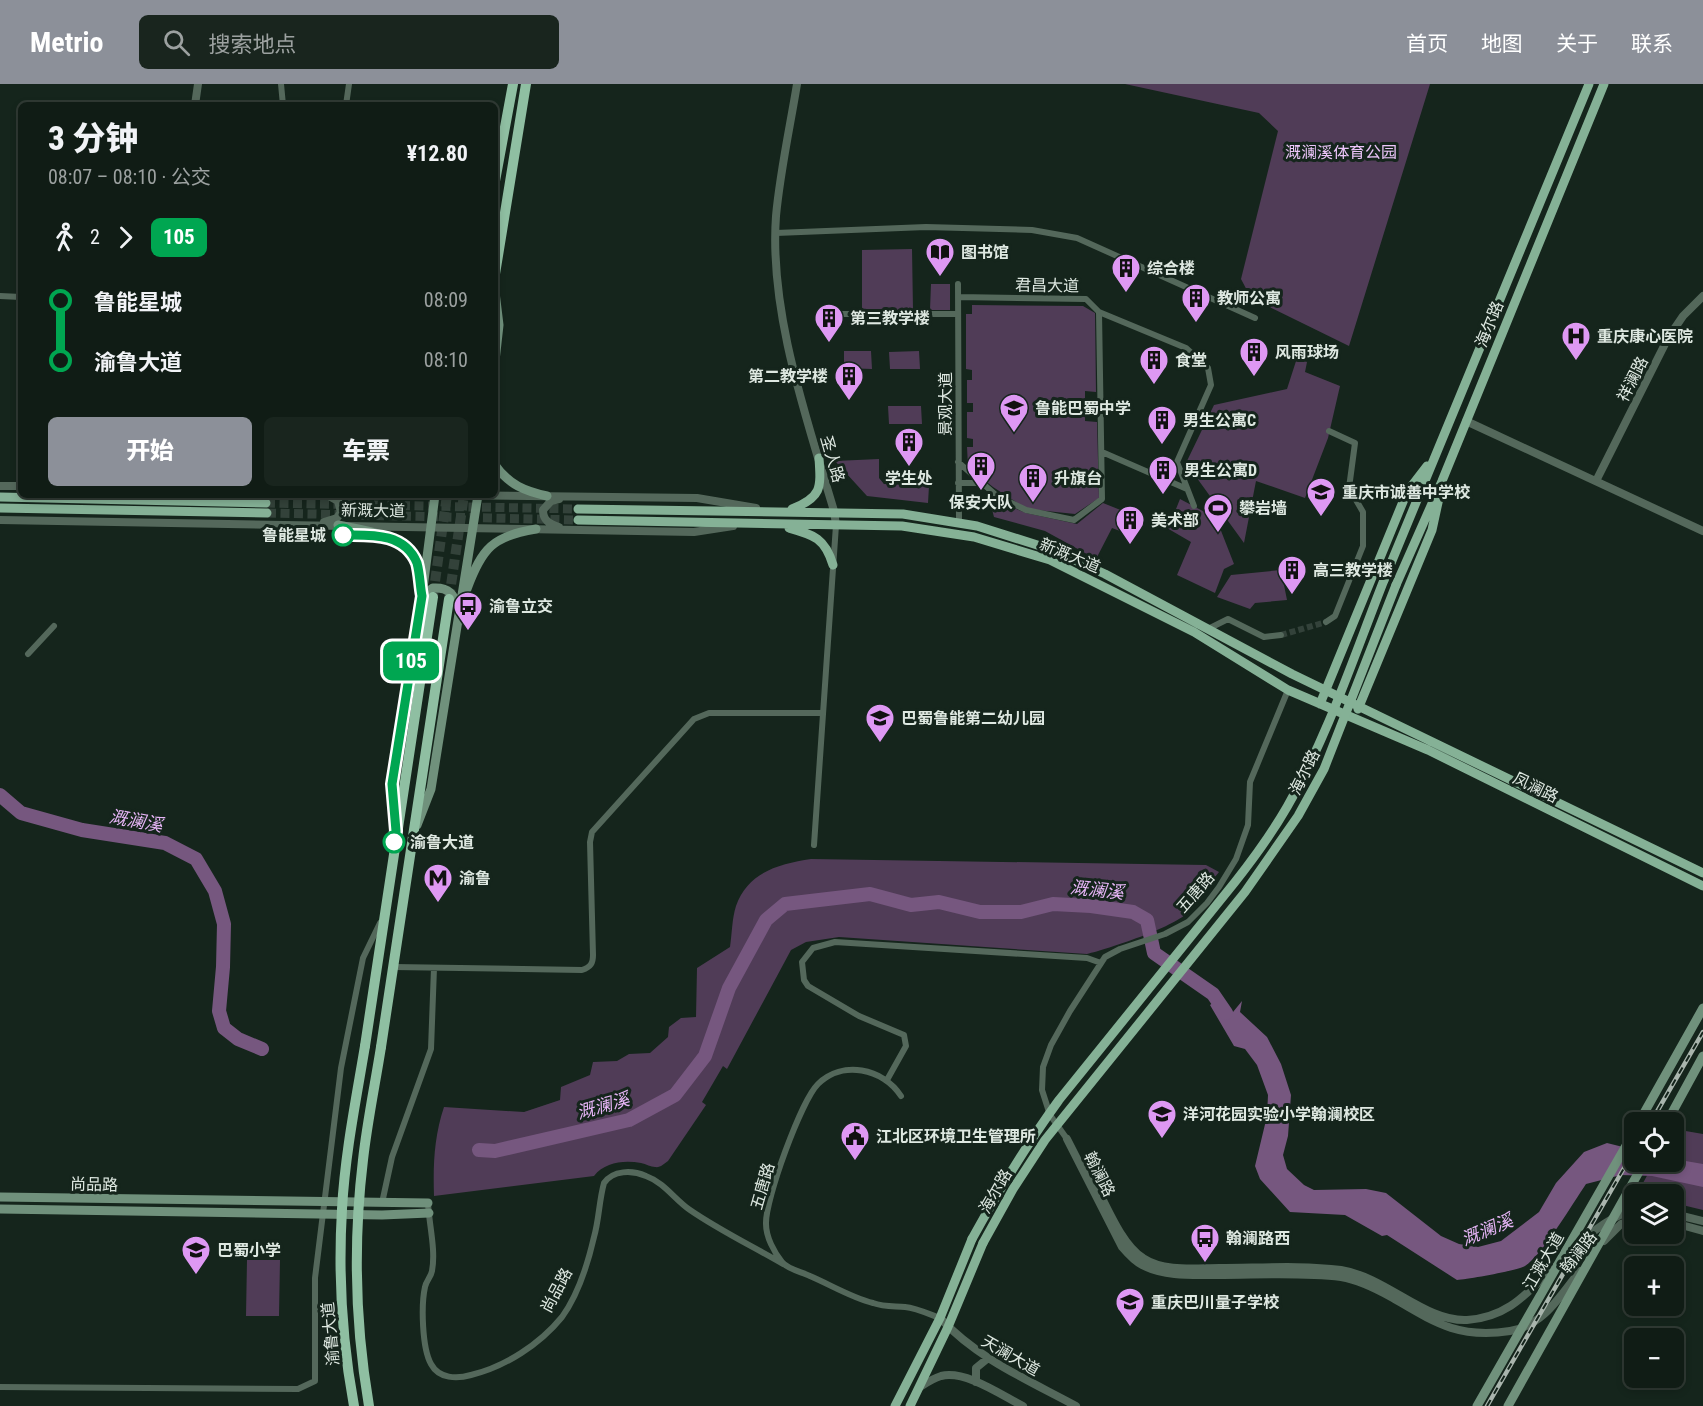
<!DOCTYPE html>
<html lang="zh">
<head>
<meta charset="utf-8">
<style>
	:root { --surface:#101c15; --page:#19251e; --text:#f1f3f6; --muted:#9ca1a0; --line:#303a34; --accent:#8c9099 }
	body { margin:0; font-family:"Roboto Condensed","Noto Sans SC",sans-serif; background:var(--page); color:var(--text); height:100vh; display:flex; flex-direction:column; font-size:22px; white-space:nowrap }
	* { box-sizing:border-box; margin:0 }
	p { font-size:20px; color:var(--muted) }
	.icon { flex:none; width:33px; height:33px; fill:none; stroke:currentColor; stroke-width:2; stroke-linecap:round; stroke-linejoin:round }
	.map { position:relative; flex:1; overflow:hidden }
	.details { position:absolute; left:18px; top:18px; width:480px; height:396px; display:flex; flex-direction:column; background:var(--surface); border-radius:9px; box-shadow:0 3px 9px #0003,0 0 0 2px var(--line) }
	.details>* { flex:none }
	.badge { padding:0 12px; border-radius:9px; font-size:21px; line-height:39px }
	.buttons { position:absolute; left:1624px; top:1028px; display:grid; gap:12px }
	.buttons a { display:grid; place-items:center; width:60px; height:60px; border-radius:9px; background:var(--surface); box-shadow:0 3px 9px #0003,0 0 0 2px var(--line); font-size:30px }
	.map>.badge { position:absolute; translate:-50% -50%; box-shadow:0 0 0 3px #fff }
	.legs { display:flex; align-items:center; gap:9px; height:66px; padding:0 30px; font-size:20px }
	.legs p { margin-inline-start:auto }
	.headline { display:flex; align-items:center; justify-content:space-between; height:102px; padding:0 30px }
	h1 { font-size:33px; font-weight:800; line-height:45px }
	.cta { display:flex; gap:12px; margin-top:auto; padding:12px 30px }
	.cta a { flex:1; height:69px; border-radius:9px; background:var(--accent); color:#fff; font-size:24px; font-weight:800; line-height:69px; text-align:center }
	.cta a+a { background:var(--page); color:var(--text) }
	ul { padding:0 30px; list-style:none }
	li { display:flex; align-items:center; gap:21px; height:60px; font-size:22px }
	li i { display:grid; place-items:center; width:9px; height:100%; margin:0 8px; background:currentColor }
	li i::after { content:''; width:15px; height:15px; margin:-8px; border:4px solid; border-radius:50%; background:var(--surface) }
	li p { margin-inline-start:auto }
	li:first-child i { background:linear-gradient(#0000 50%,currentColor 0) }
	li:last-child i { background:linear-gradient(currentColor 50%,#0000 0) }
	header { display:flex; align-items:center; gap:36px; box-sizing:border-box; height:84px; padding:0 30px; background:var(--accent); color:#fff }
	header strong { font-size:28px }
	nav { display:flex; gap:33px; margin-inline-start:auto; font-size:21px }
	.search { width:420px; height:54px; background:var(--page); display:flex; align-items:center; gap:15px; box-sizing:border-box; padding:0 21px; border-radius:9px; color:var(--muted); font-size:22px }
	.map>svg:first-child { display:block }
</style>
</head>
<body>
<header>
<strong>Metrio</strong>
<div class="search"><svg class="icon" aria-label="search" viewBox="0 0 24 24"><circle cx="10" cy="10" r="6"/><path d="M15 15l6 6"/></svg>搜索地点</div>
<nav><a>首页</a><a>地图</a><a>关于</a><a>联系</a></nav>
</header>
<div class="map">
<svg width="1703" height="1322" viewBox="0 0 1703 1322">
	<rect width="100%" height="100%" fill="#15251c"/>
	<path fill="#503c57" d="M1125,0H1430L1349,262L1251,214L1241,195L1278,47L1259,29Z
		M912,165L913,226L862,225V166Z
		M931,200H950V226H930Z
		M972,221L1083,222L1095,229L1096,308L1085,307V337L1097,338L1099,414L1075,430L1027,425L993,403L968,383L967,363H973V355L967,354V328H973V319H967V296H972V286L966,285V230H972Z
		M844,267H871L872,285L844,284Z
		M919,267L920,285H890L889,268Z
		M1297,274L1307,278L1305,288L1340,302L1328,354L1305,414L1256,397L1244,459L1186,379L1214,321L1287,305Z
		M888,322H921L922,340H889Z
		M879,375V394L884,400L929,402L928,419L867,412L835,377Z
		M989,414L1026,429L1077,440L1103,419L1123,427L1120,447L1112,444L1096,475L1045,447L994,433Z
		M1180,415L1216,434L1234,480L1224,485L1215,509L1177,491L1191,458L1160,440L1165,428L1182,435L1184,429L1176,425Z
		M1281,486L1287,516L1255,519L1250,525L1217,513L1231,491Z
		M811,775L1206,781L1219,788C1208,801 1199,817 1187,829C1174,843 1108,865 1087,870L839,853L806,858L791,866L727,985L723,982L702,1018L706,1021L668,1077C664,1080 660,1084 655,1083C651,1083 646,1080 641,1079C624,1076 605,1078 594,1092L434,1112C433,1081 434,1053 444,1023L524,1028L560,1016L561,1003L590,991L593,978L617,977L629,970L650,969L668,953L669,943L681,934L696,933L697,884L730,863C732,850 732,834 736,822C748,788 779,780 811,775Z
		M1674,1045L1703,1050V1126L1674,1119V1110H1637L1655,1077H1674Z
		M247,1176H280L279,1232H246Z"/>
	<path fill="#76577f" d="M1220,913L1233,928L1242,917L1240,928L1267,953L1281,980L1291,1011L1288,1052L1283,1071L1287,1085L1304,1101L1314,1106L1366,1105L1386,1109L1441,1152L1459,1160L1478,1163L1501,1157L1539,1128L1556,1099L1584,1068L1607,1059L1635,1066V1077H1674V1075L1703,1080V1103L1652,1092L1621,1091L1586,1100C1573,1119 1542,1171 1525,1182C1515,1187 1469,1195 1457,1196L1387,1151L1382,1152L1345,1131L1290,1128L1260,1095L1255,1082L1267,1032L1268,1011L1257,981L1245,965L1234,962L1210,921Z"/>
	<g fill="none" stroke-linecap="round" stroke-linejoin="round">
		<path stroke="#76577f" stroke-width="14" d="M0,711L21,729L82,746L165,759L196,775L215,807L224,840L223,883L219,927L224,944L238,955L262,965
			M479,1066L495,1067L629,1036L675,1011L705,972L729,904L766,836L785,820L870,810L911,821L939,818L980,828H1021L1053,820L1091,822L1133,828L1147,836L1154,869L1213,910L1226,929"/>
		<path stroke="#33423a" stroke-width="6" stroke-dasharray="6 3" stroke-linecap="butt" d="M1281,551L1326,538"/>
		<path stroke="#33423a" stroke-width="9" stroke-dasharray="9 4.5" stroke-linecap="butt" d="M266,419L578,425
			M267,429L578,436"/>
		<path stroke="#33423a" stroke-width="10" stroke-dasharray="10 5" stroke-linecap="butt" d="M433,512L447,411
			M449,515L464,411"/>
		<path stroke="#54685b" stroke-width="6" d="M281,0L283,21
			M346,21L349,0
			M776,149L926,143L1032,146L1077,154L1255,234
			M958,200L959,439
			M0,212L21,213
			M958,213L1086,215L1099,228L1102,415L1074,436L1026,426L997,412L958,378
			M1099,228L1186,264L1208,284L1211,301L1177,378L1194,422
			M820,230H958
			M1102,368L1187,405
			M958,399H982
			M1326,538L1335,532L1363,462V428L1349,404L1355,359L1329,347
			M1208,545L1228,535L1264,553L1281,551
			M28,570L54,542
			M814,761L836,441
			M394,883L582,886C591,883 593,879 593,871L590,758L592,748L694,635L709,629H822
			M887,996L906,962L904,951L859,932L808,902L804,896L802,878L813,864L835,858L1087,874L1101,879
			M901,1012C883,984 842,976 818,1000C801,1017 765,1116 766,1140C766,1153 774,1168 782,1178C787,1185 802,1188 810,1192C831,1201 852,1214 873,1219C884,1223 894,1222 905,1223C916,1224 929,1230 940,1234
			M1067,1055L1050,1031L1042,1006L1043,983L1051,961L1070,927L1105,873L1120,865L1165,850L1188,838L1207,819L1219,803L1236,775L1248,741L1250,698L1288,606
			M382,1119L392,1073L431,965L434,884
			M428,1119C429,1140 436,1166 432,1187C431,1193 426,1197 425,1203C421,1221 422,1264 431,1280C439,1295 457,1295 471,1291C505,1283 540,1260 562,1233C578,1211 588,1179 594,1153C599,1136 599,1117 604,1099C613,1086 632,1086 646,1092C665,1099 674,1115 690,1126C719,1146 752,1162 783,1180
			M0,1303L298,1305L315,1297V1194L341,984L363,874L380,839"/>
		<path stroke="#54685b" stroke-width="8" d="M797,0C790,43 780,88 776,132C769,229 807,335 834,427L836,441
			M195,21L198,0
			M1466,337L1703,447
			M1596,397L1668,254L1683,232L1703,212
			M0,402H21
			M440,411L697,414L756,424
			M0,436L694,448L733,442
			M324,438L337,434L341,428L338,417L327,411
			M559,443C549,440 543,436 543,426L551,417L559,415
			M1067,1055L1122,1163C1128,1170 1134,1177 1142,1181C1165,1193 1193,1191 1218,1191C1258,1191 1300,1188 1341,1193C1359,1196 1375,1204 1391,1213C1434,1238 1457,1255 1510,1247C1543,1242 1560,1212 1580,1187
			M1083,1079C1101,1105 1117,1158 1143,1174C1164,1188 1195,1184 1219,1184C1259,1184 1301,1181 1341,1186C1386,1193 1425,1238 1467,1236C1508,1233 1526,1210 1554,1183
			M1674,1130L1703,1137
			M1674,1139L1703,1147
			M1604,1157L1621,1140L1635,1135
			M1566,1171C1583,1155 1612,1130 1635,1126
			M940,1234C978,1275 1028,1296 1076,1322
			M976,1298V1284L987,1275
			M920,1303C926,1299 934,1294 941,1292C966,1286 1001,1311 1023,1322"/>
		<path stroke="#70917c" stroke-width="9" d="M495,208L499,241L495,277
			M495,381C509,401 525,407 547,412
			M338,441C376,449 415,451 420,498
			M467,505C482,464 493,452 536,445
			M422,512L433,504C449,503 454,510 459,525
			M396,741L392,700L422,512L435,411
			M417,741L431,705L478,411
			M1639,1038L1703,924
			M1667,1038L1703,972
			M0,1113L428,1119
			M0,1125L382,1131L429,1129"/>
		<path stroke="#85b196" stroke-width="9" d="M0,413L266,419
			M0,424L267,429
			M578,425L903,430L977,442L1053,466L1105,490L1292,590L1703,789
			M792,425C822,413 821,404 819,374
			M578,436L902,442L974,453L1050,476L1194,548L1288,606L1428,666L1703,802
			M789,444C814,451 825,454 833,481
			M1384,496L1589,0
			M1396,501L1442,397L1604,0
			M1320,620L1407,408L1427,382
			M1358,625L1432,446L1439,414
			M895,1322L940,1234L972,1155
			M910,1322L948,1243L983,1159"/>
		<path stroke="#8fbfa2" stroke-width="10" d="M495,97L513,0
			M495,190L526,0
			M365,962L433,513
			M381,963L449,515"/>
		<g stroke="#a9b5ad" stroke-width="4.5">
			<path id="rail" d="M1651,1038L1703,948
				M1487,1322L1635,1065"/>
		</g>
		<use href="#rail" stroke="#15251c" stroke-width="2" stroke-dasharray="7" stroke-linecap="butt"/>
		<path stroke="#70917c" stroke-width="9" d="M1477,1322L1635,1046
			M1508,1322L1645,1077"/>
		<path stroke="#85b196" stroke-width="9" d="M972,1155C999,1106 1027,1060 1059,1016L1235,798C1254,774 1272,749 1287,723C1328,652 1354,572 1384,496
			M983,1159L1013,1105L1045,1056L1245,808L1298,732L1324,685L1396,501"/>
		<path stroke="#8fbfa2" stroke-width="10" d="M354,1322C342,1257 338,1192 342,1125C345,1070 356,1016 365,962
			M369,1322C355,1240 353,1159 363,1076C367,1039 375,1001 381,963"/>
	</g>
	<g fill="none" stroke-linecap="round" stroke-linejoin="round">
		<g stroke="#fff" stroke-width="14">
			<path id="line-1" d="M343,451C370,451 404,448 417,479C420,490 420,502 422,512L392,700L396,747L394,758"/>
		</g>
		<use href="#line-1" stroke="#00a651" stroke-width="9"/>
	</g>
	<defs>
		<g id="library-pin" transform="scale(1.5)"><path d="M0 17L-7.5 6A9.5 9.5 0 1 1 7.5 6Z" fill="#de98f3" stroke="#15251c"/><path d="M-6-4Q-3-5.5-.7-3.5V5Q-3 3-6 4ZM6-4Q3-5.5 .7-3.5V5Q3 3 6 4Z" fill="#111"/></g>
		<g id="building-pin" transform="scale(1.5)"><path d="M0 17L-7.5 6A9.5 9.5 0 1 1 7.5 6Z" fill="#de98f3" stroke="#15251c"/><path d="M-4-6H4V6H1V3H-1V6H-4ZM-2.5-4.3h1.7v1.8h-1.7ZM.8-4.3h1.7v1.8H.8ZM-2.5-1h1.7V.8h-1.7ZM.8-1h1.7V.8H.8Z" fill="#111"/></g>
		<g id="hospital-pin" transform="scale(1.5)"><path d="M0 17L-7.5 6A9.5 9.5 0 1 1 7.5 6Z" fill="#de98f3" stroke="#15251c"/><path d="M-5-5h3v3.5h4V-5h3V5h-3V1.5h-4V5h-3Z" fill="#111"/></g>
		<g id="school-pin" transform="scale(1.5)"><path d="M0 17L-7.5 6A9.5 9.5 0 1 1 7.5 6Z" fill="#de98f3" stroke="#15251c"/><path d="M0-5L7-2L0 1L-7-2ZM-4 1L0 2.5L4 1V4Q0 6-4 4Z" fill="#111"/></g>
		<g id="stadium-pin" transform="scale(1.5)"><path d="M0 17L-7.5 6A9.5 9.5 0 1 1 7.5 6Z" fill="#de98f3" stroke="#15251c"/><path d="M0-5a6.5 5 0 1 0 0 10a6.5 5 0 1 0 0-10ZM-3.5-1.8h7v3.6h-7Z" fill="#111"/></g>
		<g id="bus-pin" transform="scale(1.5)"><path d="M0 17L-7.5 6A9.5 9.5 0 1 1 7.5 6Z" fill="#de98f3" stroke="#15251c"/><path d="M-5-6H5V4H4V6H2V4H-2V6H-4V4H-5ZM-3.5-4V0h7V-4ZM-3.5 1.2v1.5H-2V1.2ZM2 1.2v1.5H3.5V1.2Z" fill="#111"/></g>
		<g id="metro-pin" transform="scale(1.5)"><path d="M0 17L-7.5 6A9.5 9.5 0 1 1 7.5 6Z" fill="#de98f3" stroke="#15251c"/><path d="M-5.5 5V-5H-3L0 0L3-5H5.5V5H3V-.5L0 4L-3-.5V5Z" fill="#111"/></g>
		<g id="civic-pin" transform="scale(1.5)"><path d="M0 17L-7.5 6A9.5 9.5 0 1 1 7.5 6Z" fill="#de98f3" stroke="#15251c"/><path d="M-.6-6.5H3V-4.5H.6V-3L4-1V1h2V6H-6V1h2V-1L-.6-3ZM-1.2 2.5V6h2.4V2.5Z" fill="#111"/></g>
	</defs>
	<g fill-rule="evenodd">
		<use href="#library-pin" x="940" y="168"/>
		<use href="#building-pin" x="1126" y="184"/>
		<use href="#building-pin" x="1196" y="214"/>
		<use href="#building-pin" x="829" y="234"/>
		<use href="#hospital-pin" x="1576" y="252"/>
		<use href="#building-pin" x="1254" y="268"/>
		<use href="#building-pin" x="1154" y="276"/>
		<use href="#building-pin" x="849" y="292"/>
		<use href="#school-pin" x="1014" y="324"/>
		<use href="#building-pin" x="1162" y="336"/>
		<use href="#building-pin" x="909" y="358"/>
		<use href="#building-pin" x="981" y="382"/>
		<use href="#building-pin" x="1163" y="386"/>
		<use href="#building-pin" x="1033" y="394"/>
		<use href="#school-pin" x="1321" y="408"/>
		<use href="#stadium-pin" x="1218" y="424"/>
		<use href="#building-pin" x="1130" y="436"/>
		<use href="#building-pin" x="1292" y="486"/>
		<use href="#bus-pin" x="468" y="522"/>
		<use href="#school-pin" x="880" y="634"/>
		<use href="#metro-pin" x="438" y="794"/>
		<use href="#school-pin" x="1162" y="1030"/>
		<use href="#civic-pin" x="855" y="1052"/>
		<use href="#bus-pin" x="1205" y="1154"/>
		<use href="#school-pin" x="196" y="1166"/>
		<use href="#school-pin" x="1130" y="1218"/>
	</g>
	<g fill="#fff" stroke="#00a651" stroke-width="3">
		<circle cx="343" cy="451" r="10"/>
		<circle cx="394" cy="758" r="10"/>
	</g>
	<g text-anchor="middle" stroke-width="6" stroke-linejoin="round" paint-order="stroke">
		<g font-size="16" fill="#ecc5f9" stroke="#15251c">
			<text x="1341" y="74">溉澜溪体育公园</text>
		</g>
		<g font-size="16" font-weight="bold" fill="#dee8e1" stroke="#15251c" text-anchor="start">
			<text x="961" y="174">图书馆</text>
			<text x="1147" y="190">综合楼</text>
			<text x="1217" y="220">教师公寓</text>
			<text x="850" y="240">第三教学楼</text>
			<text x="1597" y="258">重庆康心医院</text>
			<text x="1275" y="274">风雨球场</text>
			<text x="1175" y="282">食堂</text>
			<text x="828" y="298" text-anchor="end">第二教学楼</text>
			<text x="1035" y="330">鲁能巴蜀中学</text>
			<text x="1183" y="342">男生公寓C</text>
			<text x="1184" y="392">男生公寓D</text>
			<text x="909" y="400" text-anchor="middle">学生处</text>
			<text x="1054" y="400">升旗台</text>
			<text x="1342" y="414">重庆市诚善中学校</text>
			<text x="981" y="424" text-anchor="middle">保安大队</text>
			<text x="1239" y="430">攀岩墙</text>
			<text x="1151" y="442">美术部</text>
			<text x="1313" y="492">高三教学楼</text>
			<text x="489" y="528">渝鲁立交</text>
			<text x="901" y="640">巴蜀鲁能第二幼儿园</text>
			<text x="459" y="800">渝鲁</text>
			<text x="1183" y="1036">洋河花园实验小学翰澜校区</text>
			<text x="876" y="1058">江北区环境卫生管理所</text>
			<text x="1226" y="1160">翰澜路西</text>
			<text x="217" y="1172">巴蜀小学</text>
			<text x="1151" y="1224">重庆巴川量子学校</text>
		</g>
		<g font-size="16" fill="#dee8e1" stroke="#15251c">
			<text transform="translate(1047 201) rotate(1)" y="6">君昌大道</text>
			<text transform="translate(1489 240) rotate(-68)" y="6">海尔路</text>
			<text transform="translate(1632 295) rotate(-63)" y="6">祥澜路</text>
			<text transform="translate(945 320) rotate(-90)" y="6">景观大道</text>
			<text transform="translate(833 375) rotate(74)" y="6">圣人路</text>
			<text transform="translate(373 426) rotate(1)" y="6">新溉大道</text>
			<text transform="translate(1070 471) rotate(23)" y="6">新溉大道</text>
			<text transform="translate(1304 688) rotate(-64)" y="6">海尔路</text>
			<text transform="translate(1536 703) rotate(26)" y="6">凤澜路</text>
			<text transform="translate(1195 808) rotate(-49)" y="6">五唐路</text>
			<text transform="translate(1100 1090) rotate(63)" y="6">翰澜路</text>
			<text transform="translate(94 1100) rotate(1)" y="6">尚品路</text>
			<text transform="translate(762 1102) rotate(-74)" y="6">五唐路</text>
			<text transform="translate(995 1107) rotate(-60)" y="6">海尔路</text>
			<text transform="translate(1578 1168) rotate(-52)" y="6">翰澜路</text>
			<text transform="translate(1543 1177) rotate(-60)" y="6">江溉大道</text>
			<text transform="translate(556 1206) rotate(-62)" y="6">尚品路</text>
			<text transform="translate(330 1250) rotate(-95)" y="6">渝鲁大道</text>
			<text transform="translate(1011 1271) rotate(30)" y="6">天澜大道</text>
		</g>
		<g font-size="16" font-weight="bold" fill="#dee8e1" stroke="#15251c" text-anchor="end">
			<text x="326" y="457">鲁能星城</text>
			<text x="410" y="764" text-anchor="start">渝鲁大道</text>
		</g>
		<g font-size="18" font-style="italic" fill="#e6b5f6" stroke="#15251c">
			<text transform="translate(136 737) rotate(10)" y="6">溉澜溪</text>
			<text transform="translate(1097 806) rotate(6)" y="6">溉澜溪</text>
			<text transform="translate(603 1022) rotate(-16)" y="6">溉澜溪</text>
			<text transform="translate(1487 1146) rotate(-23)" y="6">溉澜溪</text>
		</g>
	</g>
</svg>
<div class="buttons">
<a><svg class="icon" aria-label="locate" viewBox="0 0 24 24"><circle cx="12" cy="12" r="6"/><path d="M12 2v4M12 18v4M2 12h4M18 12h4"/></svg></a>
<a><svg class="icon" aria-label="layers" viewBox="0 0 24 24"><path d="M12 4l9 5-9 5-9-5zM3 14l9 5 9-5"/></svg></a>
<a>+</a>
<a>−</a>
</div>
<b class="badge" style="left:411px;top:577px;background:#00a651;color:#fff">105</b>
<section class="details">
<div class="headline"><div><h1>3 分钟</h1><p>08:07 – 08:10 · 公交</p></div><b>¥12.80</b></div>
<div class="legs"><svg class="icon" aria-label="walk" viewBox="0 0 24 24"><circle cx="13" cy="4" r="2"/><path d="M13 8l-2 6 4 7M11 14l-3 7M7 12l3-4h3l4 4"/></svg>2<svg class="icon" aria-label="forward" viewBox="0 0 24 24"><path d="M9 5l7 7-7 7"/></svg><b class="badge" style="background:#00a651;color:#fff">105</b></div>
<ul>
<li><i style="color:#00a651"></i><b>鲁能星城</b><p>08:09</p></li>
<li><i style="color:#00a651"></i><b>渝鲁大道</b><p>08:10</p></li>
</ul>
<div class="cta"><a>开始</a><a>车票</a></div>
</section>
</div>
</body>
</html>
